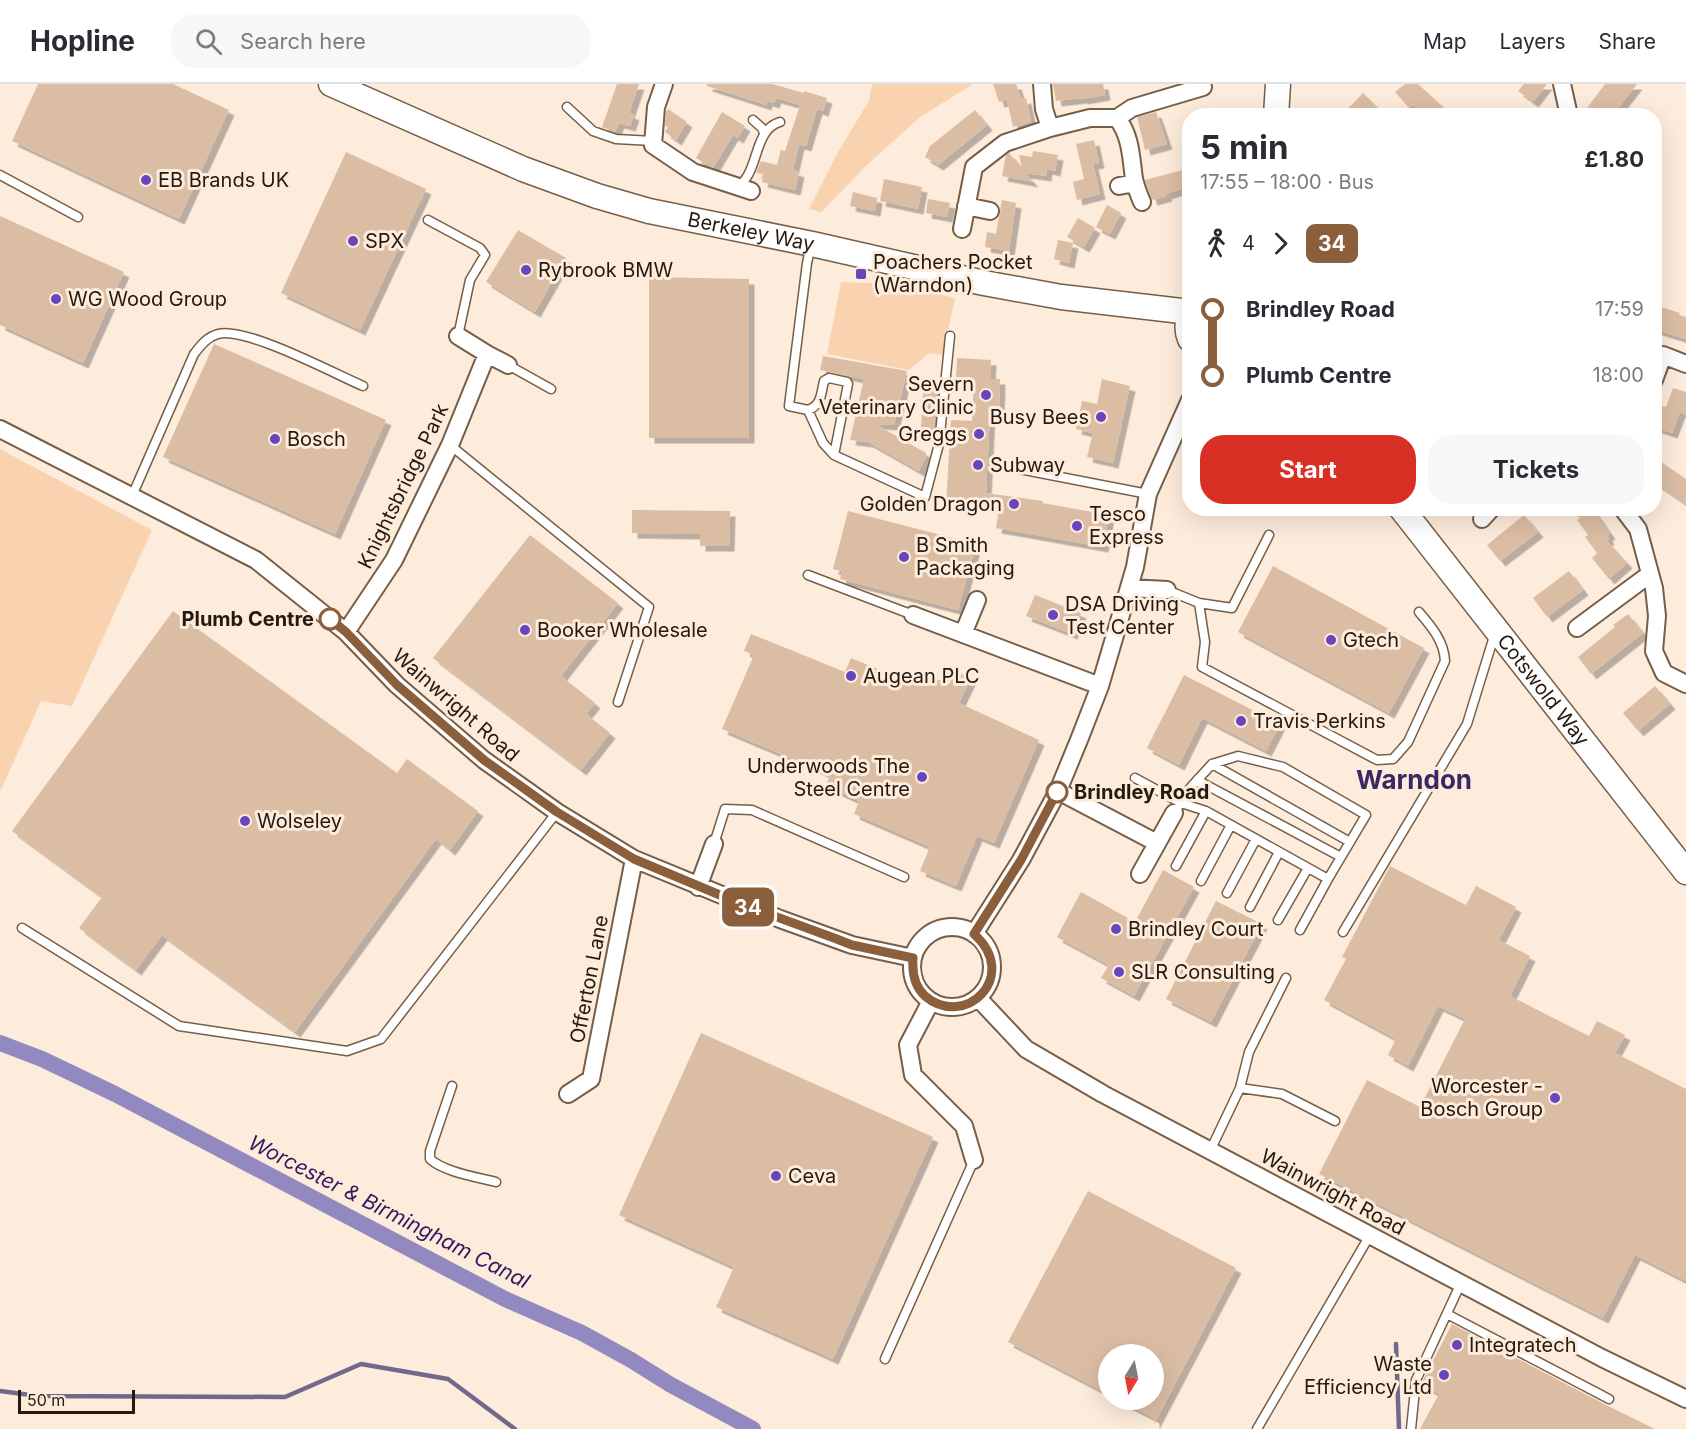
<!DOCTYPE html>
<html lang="en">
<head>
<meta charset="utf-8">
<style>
	:root { --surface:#fff; --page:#f7f7f7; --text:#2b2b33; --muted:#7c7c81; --line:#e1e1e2; --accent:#d93025 }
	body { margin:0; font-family:Inter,sans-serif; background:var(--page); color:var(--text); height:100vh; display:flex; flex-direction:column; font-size:22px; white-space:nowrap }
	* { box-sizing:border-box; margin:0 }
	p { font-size:20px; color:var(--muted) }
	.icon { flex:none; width:33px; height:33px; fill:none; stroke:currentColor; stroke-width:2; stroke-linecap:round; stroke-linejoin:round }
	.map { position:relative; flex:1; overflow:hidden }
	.sheet { position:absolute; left:1182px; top:24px; width:480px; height:408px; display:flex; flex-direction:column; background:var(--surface); border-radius:24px; box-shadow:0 6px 24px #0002 }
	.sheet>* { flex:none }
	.badge { padding:0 12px; border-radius:9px; font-size:21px; line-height:39px }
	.needle { width:39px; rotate:190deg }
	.tools { position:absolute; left:1098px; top:1260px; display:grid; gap:12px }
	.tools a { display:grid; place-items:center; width:66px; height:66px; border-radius:50%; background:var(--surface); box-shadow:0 6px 24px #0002; font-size:30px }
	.scale { position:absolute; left:18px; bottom:15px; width:117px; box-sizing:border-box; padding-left:6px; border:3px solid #241a10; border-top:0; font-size:16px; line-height:21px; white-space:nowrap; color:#241a10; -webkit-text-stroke:4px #fdebdb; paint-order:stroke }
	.map>.badge { position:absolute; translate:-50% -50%; box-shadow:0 0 0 3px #fff }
	.legs { display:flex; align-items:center; gap:9px; height:66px; padding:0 18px; font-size:20px }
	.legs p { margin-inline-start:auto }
	.headline { display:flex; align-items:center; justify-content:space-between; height:102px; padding:0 18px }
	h1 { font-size:33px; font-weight:700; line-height:45px }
	.button { display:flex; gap:12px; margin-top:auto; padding:12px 18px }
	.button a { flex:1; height:69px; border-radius:24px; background:var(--accent); color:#fff; font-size:24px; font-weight:700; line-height:69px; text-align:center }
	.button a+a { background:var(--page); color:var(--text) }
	ul { padding:0 18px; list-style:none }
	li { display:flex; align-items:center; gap:21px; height:66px; font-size:22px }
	li i { display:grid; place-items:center; width:9px; height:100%; margin:0 8px; background:currentColor }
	li i::after { content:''; width:15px; height:15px; margin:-8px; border:4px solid; border-radius:50%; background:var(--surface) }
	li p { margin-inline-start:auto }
	li:first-child i { background:linear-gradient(#0000 50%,currentColor 0) }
	li:last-child i { background:linear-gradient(currentColor 50%,#0000 0) }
	header { display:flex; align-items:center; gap:36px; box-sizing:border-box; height:84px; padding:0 30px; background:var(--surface); border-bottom:2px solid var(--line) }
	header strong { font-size:28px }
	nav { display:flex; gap:33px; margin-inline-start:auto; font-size:21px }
	.search { width:420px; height:54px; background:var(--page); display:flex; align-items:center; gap:15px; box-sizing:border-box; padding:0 21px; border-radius:24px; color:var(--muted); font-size:22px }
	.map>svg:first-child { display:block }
</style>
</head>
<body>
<header>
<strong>Hopline</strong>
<div class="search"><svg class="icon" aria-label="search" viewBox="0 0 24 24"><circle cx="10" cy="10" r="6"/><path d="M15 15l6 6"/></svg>Search here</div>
<nav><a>Map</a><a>Layers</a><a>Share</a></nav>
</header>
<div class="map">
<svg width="1686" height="1345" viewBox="0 0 1686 1345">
	<defs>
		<filter id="shadow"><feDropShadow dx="5.5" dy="5.5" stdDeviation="0" flood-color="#0004"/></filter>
	</defs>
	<rect width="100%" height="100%" fill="#fdebdb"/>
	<path fill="#f9d2af" d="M872,0H973L920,33L868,80L821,128L809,125L838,68L869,17Z
		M841,198L896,200L955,214L943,271L929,269L909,286L827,270Z
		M0,365L152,446L72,622L41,617L0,708Z"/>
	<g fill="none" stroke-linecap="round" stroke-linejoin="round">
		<path stroke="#71688c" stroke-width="4.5" d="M1396,1260L1399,1345
			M0,1307L38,1312L285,1313L361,1280L448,1295L515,1345"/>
		<path stroke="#9289c1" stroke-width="16" d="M0,959L42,975L115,1010L505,1215L582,1249L631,1276L671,1301L753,1345"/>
	</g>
	<path fill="#dbbda4" filter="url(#shadow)" d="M38,0H173L229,26L179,135L12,57Z
		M617,0H639L629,29L634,31L630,42L619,39L615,48L602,43Z
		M707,0H772L804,9V7L827,14L823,27L817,25L806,62L799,60L793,86L799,88L795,106L762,98L764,90L756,89L761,77L777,81L781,66L785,67L800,21L776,14L774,19L767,17L766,21L707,2Z
		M993,0H1016L1021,15L1026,14L1031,38L1013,43L1007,16L999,18Z
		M1053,0H1103L1105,11L1082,15V14L1056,17Z
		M1405,0H1418L1453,32H1425L1413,21L1409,24L1395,8Z
		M1524,0H1547L1533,18L1518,7Z
		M1605,0H1637L1612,32H1581Z
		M1363,9L1379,25L1373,32H1341Z
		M668,25L687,38L676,56L665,48L668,43L665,42L666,28Z
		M975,26L987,41L938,81L925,73L930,62Z
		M722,28L745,42L738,54L733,51L713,84L696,74Z
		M1156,28L1167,60L1145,66L1137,33Z
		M1094,56L1099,79L1093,80L1100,110L1077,116L1073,98L1084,95L1076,60Z
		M1033,67L1058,71L1055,87L1047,85L1046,92L1025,89L1033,98L1002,92L1006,71L1009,69L1022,84L1019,71L1032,73Z
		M346,68L426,105L360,246L281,209Z
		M1190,84V102L1166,110L1167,112L1152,116L1145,96Z
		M884,95L922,103L918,125L880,117Z
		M853,108L877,114L875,127L850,122Z
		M928,115L950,119L947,133L926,129Z
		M1002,116L1016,119L1009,167L985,163L987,148L996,150Z
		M1107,121L1121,129L1110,150L1096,143Z
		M0,132L124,188L83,279L0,241Z
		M1078,134L1095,144L1084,163L1067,153Z
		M518,146L566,174L535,228L486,198Z
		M1058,156L1073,159L1069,179L1054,175Z
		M649,193L749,195V354H649Z
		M1658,222L1680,229L1679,231L1686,233V255L1654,245V225L1657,226Z
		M214,260L386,336L335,450L163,373Z
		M823,272L907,287L894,341L875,340L926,369V373L919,387L868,358L850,356L864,295L820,286Z
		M957,274L991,276L990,295H1000L999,328H990L986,409L1043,417L1042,419L1109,431L1103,463L996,444L999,424L946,421L951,336L972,337L974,296L956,295Z
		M1102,295L1130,302L1113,379L1087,373L1093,349L1076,345L1082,317L1097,320Z
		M924,296H938L934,344L921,343Z
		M1673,304L1686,308V331L1680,328L1672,349L1654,343V339L1661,322L1666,323Z
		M1654,373L1686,395V420L1654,398Z
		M1570,424H1592L1610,450L1607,452L1609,455L1607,457L1627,479L1609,495L1592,474L1597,469L1585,453L1588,451L1577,436L1580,434Z
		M632,426L730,427L729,462H700V450L632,449Z
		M848,427L976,460L958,526L840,495L842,487L833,485Z
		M1524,431L1538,448L1500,477L1487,461Z
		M530,451L618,519L561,592L595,619L586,630L610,649L581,686L433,574Z
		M1273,482L1424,564L1389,629L1238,548Z
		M1569,487L1583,506L1547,533L1533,514Z
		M1035,511L1081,529L1072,550L1026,532Z
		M173,527L397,689L407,675L478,727L450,766L436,755L295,948L162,851L136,886L79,844L102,813L12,747Z
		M1628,530L1643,549L1591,590L1578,573L1615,543L1613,541Z
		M751,550L845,588L851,574L910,598L914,586L949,600L955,587L971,594L959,619L1039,656L994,759L977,752L956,802L920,787L930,763L854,730L859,717L826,702L830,691L722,645L754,571L744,567Z
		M1184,591L1280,640L1266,667L1202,634L1179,681L1147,664Z
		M1655,602L1670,620L1638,647L1623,629Z
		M1390,782L1466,821L1476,802L1516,823L1499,856L1530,872L1510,912L1589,952L1597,937L1625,951L1615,969L1686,1005V1197L1635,1171L1603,1234L1319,1090L1367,996L1420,1023L1465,935L1438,922L1408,982L1388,971L1396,955L1324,916L1346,875L1342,873Z
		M1163,786L1194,803L1134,912L1101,894L1109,881L1057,853L1081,808L1135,838Z
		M1216,817L1262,840L1211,938L1166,915Z
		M701,949L933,1053L833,1275L716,1223L734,1183L619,1131Z
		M1088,1107L1236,1184L1154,1340V1334L1118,1316H1154V1270H1108V1310L1008,1258Z
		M1452,1240L1606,1321L1655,1345H1420L1439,1310L1422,1301V1298Z"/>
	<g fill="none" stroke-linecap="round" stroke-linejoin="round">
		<g stroke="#775e46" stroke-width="11">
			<path id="service" d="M567,23L593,47L616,55L653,57
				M753,36L762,44L764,49
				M0,91L78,133
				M739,103C742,99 746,95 748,91C758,74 758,44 780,38
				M428,136L480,164L485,171L470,196L458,252
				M811,161L807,179L789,322L808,326L823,359L834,371L925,413L939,360L950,252
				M508,281L551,305
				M808,326C822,321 821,309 824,297L829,294L847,298L848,300L834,371
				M450,361L649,523L618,618
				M1014,384L1148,410
				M132,412L194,270C201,261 207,253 218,250C245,242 335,290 363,302
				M808,491L913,531
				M1167,506L1199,519L1232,524L1269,451
				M1199,519L1205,558L1202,583L1377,676L1393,675L1408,658L1445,577C1444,557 1431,542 1419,528
				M1212,680L1350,758
				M1135,694L1181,719L1206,727L1328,795L1366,731L1283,683L1238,672L1212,680L1191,703L1174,729
				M1197,696L1341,773
				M714,760L725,725L752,726L904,793
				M1176,782L1206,727
				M1201,797L1231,741
				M1227,809L1256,755
				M1250,823L1279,768
				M1278,836L1308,784
				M22,844L179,942L347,967L381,955L557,728
				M1300,846L1328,795
				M1343,848L1467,640L1495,549
				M452,1002L430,1067V1075C444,1088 477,1093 496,1098
				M1240,1004L1282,1010L1335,1037
				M1210,1067L1240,1004L1249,968L1286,894
				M1447,1230L1609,1315
				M885,1275L974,1076
				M1257,1345L1370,1151
				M1411,1345L1416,1296L1461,1199"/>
		</g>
		<g stroke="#775e46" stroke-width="20">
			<path id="minor" d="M664,0L656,23L653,61L693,88L751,107
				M1042,0L1044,25L1050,44
				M1562,0L1568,27L1566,32
				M1117,34L1132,24L1203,3
				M1119,102L1135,99
				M966,122L990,127
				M962,145L974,83L1005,59L1050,44L1090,34H1117C1131,52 1131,73 1134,95C1136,103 1139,111 1142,118
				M458,252L487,270
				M1654,296L1663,271L1686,280
				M0,345L256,476L346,548L397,601L484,676L557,728L634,775L780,835L852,861L913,874
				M1622,424L1638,445L1654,504L1657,532L1654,567L1664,589L1686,600
				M1482,435L1492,424
				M1129,504L1167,506
				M913,531L1100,602
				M1577,544L1650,490
				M346,548L394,476L450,361L487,270L508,281
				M963,550L977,516
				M1058,707L1157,759
				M1140,790L1174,729
				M698,803L714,760
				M912 883a40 40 0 1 1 80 0a40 40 0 1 1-80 0Z
				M974,850L1021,776L1058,707L1079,656L1100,602L1135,483L1148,410L1190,316
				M978,914L1026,965L1103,1010L1602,1274L1686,1315
				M931,917L908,961L913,991L964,1042L974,1076
				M568,1010L591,995L634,775"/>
		</g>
		<g stroke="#775e46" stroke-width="27">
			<g id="secondary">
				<path id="s1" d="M331,0L523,85L597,112L649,127L812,160L984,199L1061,213L1190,228"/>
				<path d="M1276,32L1278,0"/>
				<path d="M1190,230C1187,238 1186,246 1190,255"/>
				<path id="s2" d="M1401,424L1686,788"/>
			</g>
		</g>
		<use href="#service" stroke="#fff" stroke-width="8"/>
		<use href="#minor" stroke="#fff" stroke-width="16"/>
		<use href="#secondary" stroke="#fff" stroke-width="24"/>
	</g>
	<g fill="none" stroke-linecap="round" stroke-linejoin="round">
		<g stroke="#fff" stroke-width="14">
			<path id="line-1" d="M330,535L346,548L397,601L484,676L557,728L634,775L739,819L834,854L852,861L913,874C912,888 914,902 925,912C965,946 1021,892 974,850L1021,776L1057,708"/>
		</g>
		<use href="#line-1" stroke="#8b5e3c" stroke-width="9"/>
	</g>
	<g fill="#6845bd" stroke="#fdebdb" stroke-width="2">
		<circle cx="146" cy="96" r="6"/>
		<circle cx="353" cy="157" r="6"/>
		<circle cx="526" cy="186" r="6"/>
		<rect x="855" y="184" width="12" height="12" rx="3"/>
		<circle cx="56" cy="215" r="6"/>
		<circle cx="986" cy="311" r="6"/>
		<circle cx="1101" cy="333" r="6"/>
		<circle cx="979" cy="350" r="6"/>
		<circle cx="275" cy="355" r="6"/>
		<circle cx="978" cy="381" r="6"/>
		<circle cx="1014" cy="420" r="6"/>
		<circle cx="1077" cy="442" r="6"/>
		<circle cx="904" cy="473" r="6"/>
		<circle cx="1053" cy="531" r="6"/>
		<circle cx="525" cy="546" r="6"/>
		<circle cx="1331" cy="556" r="6"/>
		<circle cx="851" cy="592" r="6"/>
		<circle cx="1241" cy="637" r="6"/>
		<circle cx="922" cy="693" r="6"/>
		<circle cx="245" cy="737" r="6"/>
		<circle cx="1116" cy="845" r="6"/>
		<circle cx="1119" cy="888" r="6"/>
		<circle cx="1555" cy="1014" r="6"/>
		<circle cx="776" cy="1092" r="6"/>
		<circle cx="1457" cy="1261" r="6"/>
		<circle cx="1444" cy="1291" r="6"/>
	</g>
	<g fill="#fff" stroke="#8b5e3c" stroke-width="3">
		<circle cx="330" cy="535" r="10"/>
		<circle cx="1057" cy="708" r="10"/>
	</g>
	<g text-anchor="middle" stroke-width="6" stroke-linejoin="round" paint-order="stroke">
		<g font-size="20" fill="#241a10" stroke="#fdebdb" text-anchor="start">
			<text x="158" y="103">EB Brands UK</text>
			<text x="365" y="164">SPX</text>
			<text x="873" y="185">Poachers Pocket<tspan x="873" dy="23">(Warndon)</tspan></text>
			<text x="538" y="193">Rybrook BMW</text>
			<text x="68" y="222">WG Wood Group</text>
			<text x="974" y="307" text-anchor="end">Severn<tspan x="974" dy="23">Veterinary Clinic</tspan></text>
			<text x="1089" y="340" text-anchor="end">Busy Bees</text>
			<text x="967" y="357" text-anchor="end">Greggs</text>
			<text x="287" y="362">Bosch</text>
			<text x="990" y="388">Subway</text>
			<text x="1002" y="427" text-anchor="end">Golden Dragon</text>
			<text x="1089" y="437">Tesco<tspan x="1089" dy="23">Express</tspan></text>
			<text x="916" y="468">B Smith<tspan x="916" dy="23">Packaging</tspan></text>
			<text x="1065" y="527">DSA Driving<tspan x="1065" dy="23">Test Center</tspan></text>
			<text x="537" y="553">Booker Wholesale</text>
			<text x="1343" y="563">Gtech</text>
			<text x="863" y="599">Augean PLC</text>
			<text x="1253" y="644">Travis Perkins</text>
			<text x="910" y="689" text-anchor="end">Underwoods The<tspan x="910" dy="23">Steel Centre</tspan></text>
			<text x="257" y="744">Wolseley</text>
			<text x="1128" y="852">Brindley Court</text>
			<text x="1131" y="895">SLR Consulting</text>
			<text x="1543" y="1009" text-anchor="end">Worcester -<tspan x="1543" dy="23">Bosch Group</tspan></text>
			<text x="788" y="1099">Ceva</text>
			<text x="1469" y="1268">Integratech</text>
			<text x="1432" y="1287" text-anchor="end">Waste<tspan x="1432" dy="23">Efficiency Ltd</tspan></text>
		</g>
		<g font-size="20" fill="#241a10" stroke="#fdebdb">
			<text dy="7" stroke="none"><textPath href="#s1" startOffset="447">Berkeley Way</textPath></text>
			<text transform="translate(403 402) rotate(-64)" y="7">Knightsbridge Park</text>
			<text dy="7" stroke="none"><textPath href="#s2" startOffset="231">Cotswold Way</textPath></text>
			<text transform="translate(456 621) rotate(41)" y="7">Wainwright Road</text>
			<text transform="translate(589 895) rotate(-79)" y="7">Offerton Lane</text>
			<text transform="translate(1333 1108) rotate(28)" y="7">Wainwright Road</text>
		</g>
		<g font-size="20" font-weight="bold" fill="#241a10" stroke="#fdebdb" text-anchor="end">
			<text x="314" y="542">Plumb Centre</text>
			<text x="1074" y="715" text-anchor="start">Brindley Road</text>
		</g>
		<g font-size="21" font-style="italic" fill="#301b5f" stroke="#fdebdb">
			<text transform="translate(389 1128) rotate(27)" y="7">Worcester &amp; Birmingham Canal</text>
		</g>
		<g font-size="26" font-weight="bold" fill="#382964" stroke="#fdebdb">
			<text x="1414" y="705">Warndon</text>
		</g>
	</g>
</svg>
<div class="tools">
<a><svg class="needle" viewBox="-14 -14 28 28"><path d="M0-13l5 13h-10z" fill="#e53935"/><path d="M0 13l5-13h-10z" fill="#7c7c81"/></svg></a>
</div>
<div class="scale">50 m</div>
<b class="badge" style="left:748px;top:823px;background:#8b5e3c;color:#fff">34</b>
<section class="sheet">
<div class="headline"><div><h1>5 min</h1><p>17:55 – 18:00 · Bus</p></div><b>£1.80</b></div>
<div class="legs"><svg class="icon" aria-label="walk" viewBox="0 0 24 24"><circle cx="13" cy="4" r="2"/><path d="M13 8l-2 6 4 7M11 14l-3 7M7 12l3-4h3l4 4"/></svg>4<svg class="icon" aria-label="forward" viewBox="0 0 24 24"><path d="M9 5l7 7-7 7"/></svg><b class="badge" style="background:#8b5e3c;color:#fff">34</b></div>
<ul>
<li><i style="color:#8b5e3c"></i><b>Brindley Road</b><p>17:59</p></li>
<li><i style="color:#8b5e3c"></i><b>Plumb Centre</b><p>18:00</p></li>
</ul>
<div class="button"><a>Start</a><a>Tickets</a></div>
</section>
</div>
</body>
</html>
